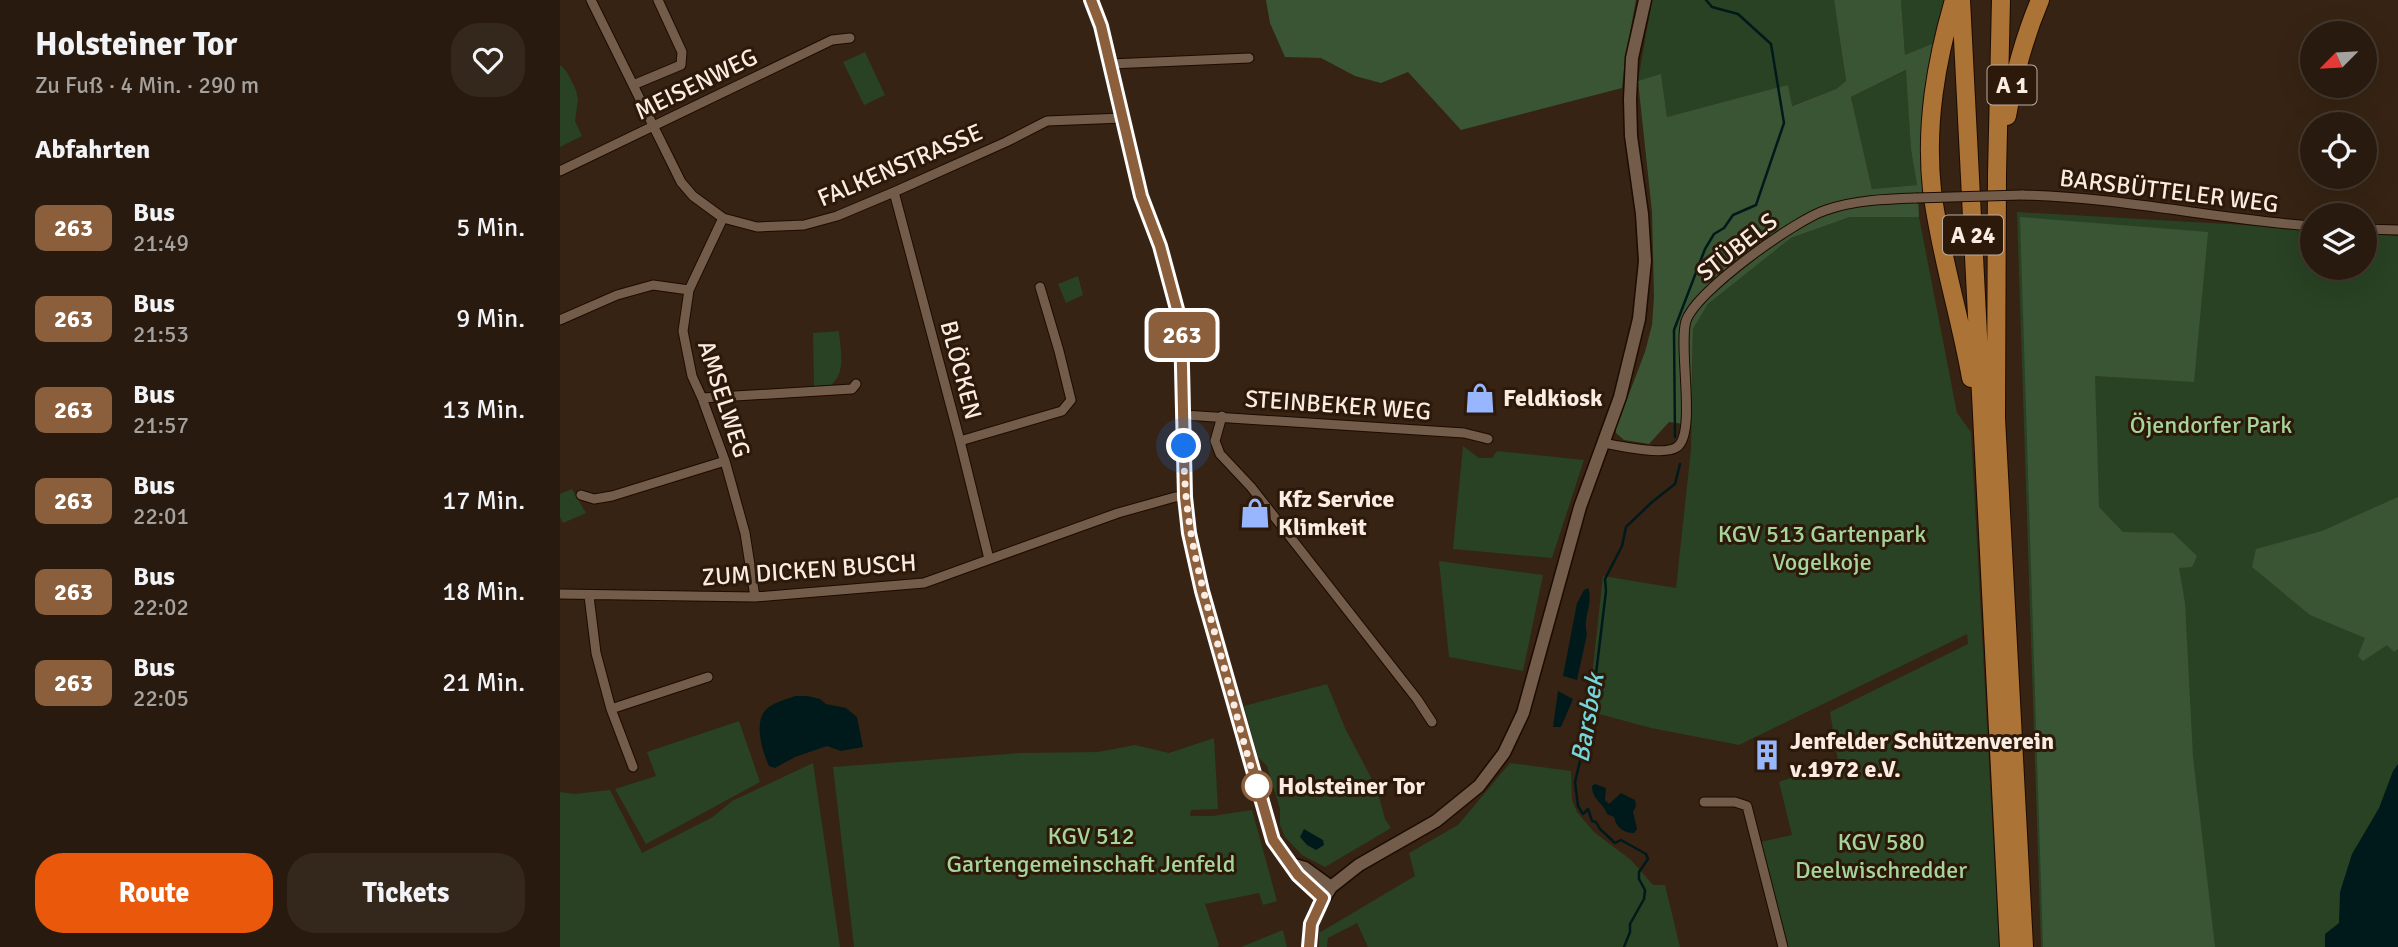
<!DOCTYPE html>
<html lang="de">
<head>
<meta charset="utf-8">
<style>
	:root { --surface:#281a0e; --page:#34271c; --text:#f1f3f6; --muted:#a5a19e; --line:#44382e; --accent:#ea580c }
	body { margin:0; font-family:Signika,sans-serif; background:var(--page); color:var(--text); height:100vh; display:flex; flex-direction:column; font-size:26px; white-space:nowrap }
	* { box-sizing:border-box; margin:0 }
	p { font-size:23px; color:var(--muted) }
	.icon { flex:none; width:38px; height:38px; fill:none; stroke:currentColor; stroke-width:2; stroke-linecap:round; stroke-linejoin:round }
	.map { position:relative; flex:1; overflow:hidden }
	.side { display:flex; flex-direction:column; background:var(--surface); width:560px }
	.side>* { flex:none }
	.badge { padding:0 14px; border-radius:10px; font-size:24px; line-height:46px }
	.needle { width:46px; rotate:246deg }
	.fabs { position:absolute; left:1740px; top:21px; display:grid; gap:14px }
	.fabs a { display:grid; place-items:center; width:77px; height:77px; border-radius:50%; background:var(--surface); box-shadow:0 7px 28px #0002,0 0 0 2px var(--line); font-size:35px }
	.you { position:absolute; width:35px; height:35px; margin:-18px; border:5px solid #fff; border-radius:50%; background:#1a73e8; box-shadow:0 0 0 10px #1a73e833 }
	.map>.badge { position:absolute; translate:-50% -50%; box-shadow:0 0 0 4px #fff }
	h2 { padding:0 35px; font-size:26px; line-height:63px }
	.round { display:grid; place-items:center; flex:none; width:74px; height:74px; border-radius:28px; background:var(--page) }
	.headline { display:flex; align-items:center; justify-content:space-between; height:119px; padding:0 35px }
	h1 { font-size:33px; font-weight:700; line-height:52px }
	.primary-button { display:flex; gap:14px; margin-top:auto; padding:14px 35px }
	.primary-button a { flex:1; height:80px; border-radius:28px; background:var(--accent); color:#fff; font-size:28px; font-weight:700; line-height:80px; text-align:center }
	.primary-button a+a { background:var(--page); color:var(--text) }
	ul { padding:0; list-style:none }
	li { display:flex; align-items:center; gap:21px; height:91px; padding:0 35px }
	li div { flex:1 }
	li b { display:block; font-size:26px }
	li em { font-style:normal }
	li .badge { min-width:77px; font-weight:700; text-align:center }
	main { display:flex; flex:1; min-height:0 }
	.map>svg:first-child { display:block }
</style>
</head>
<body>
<main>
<section class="side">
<div class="headline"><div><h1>Holsteiner Tor</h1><p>Zu Fuß · 4 Min. · 290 m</p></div><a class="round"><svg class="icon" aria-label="heart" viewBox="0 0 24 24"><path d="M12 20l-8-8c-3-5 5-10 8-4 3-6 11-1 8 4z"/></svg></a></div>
<h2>Abfahrten</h2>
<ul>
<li><span class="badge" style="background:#8b5e3c;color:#fff">263</span><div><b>Bus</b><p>21:49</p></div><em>5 Min.</em></li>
<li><span class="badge" style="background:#8b5e3c;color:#fff">263</span><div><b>Bus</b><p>21:53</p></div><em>9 Min.</em></li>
<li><span class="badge" style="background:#8b5e3c;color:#fff">263</span><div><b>Bus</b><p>21:57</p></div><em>13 Min.</em></li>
<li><span class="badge" style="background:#8b5e3c;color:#fff">263</span><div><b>Bus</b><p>22:01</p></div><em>17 Min.</em></li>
<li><span class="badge" style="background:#8b5e3c;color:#fff">263</span><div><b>Bus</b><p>22:02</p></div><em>18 Min.</em></li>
<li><span class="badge" style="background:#8b5e3c;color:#fff">263</span><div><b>Bus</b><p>22:05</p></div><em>21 Min.</em></li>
</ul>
<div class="primary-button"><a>Route</a><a>Tickets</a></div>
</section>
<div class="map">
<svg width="1838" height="947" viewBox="0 0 1838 947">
	<rect width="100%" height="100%" fill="#362313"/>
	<path fill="#294223" d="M1092,0H1274L1286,81L1276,89L1231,106L1228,86L1107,117L1101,75L1078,81Z
		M1341,0H1386L1374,43L1345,56Z
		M305,52L325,95L304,105L283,62Z
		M0,65L7,72L16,90L18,100L15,121L22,136L0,147Z
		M1347,70L1351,150L1357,185L1312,189L1291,97Z
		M1457,212L1752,229V268H1804V233L1838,236V947H1481Z
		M1290,217H1359L1397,413L1411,432L1439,947H1227L1200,842L1232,835L1219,782L1278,761L1270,712L1408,644L1407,634L1179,745L1091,728L1028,711L1043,576L1116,588L1131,449L1133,329L1148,304L1231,238Z
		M518,276L523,295L506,303L498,284Z
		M279,331C280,349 287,372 271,385L254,386L253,333Z
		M903,446L919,458H932L937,451L1024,460L992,558L893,549Z
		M12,489L26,513L3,523L0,517V494Z
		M879,561L983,575L963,671L889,657Z
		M767,684L785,728L817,789L825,819L831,828L765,867L742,855L725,837L720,825V809L707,766L698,757L684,706Z
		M179,721L200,782L86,844L55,789L96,776L87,752Z
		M654,738L658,809L631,810L630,816H652L692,810L717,901L703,905L699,893L645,904L659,945L657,947H294L273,767L460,753L538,752L575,745L609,753Z
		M253,763L280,947H0V792L14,794L50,790L82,853L153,817L172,801Z
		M950,763L1011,771L1012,800L1017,812L1034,832L1071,860L1093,885H1105L1120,947H808L797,923L768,938L767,947H759V933L855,876L849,853L898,825Z
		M723,930L727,947H681Z"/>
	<path fill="#3a5534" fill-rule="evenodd" d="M706,0H1076L1065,60L1062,88L901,130L848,72L821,83L795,76L761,58L725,57L710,23Z
		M1274,0H1341L1345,55L1374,43C1363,93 1364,144 1367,194H1358L1359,217H1290L1231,238L1148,304L1133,329L1131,425L1109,422L1089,444L1064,440L1056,433V428L1085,352L1092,325L1094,297L1092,212L1078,81L1101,74L1107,117L1228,85L1232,106L1276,89L1286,81ZM1346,70L1351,150L1357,185L1312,189L1291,97Z
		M1460,217L1648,232L1634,382L1535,376L1539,507L1563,532L1613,533L1637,556L1632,567L1619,568L1625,603L1633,757L1655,947H1483Z
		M1838,497V649L1834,652L1827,645L1803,661L1798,656L1805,638L1750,615L1692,567L1696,549L1762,531Z"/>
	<path fill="#001a1c" d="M1028,588C1034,603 1022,618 1027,634L1017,680L1003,676L1017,603L1024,590Z
		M998,691L1013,699L1001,727H993Z
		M235,696H247L260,699L266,704L286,708L297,717L303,747L281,751L267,746L235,757L215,768L209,766C202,751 192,719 209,707C216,702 227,699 235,696Z
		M1838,764V947H1765V934L1779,923L1780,892L1792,854L1819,808L1833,771Z
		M1035,784L1046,788L1045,800L1049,804L1061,793L1075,800L1076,806L1073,812L1077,829L1074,833C1063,833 1056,827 1054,817L1047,814C1043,802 1032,800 1032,786Z
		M744,829L763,840L764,845L756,850L747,845L740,837Z"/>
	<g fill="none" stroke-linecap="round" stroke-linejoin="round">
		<path stroke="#001a1c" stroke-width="2.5" d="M1115,437L1114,330L1145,249L1154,234L1164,228L1173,215L1196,205L1224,123L1211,44L1178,14L1152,7L1146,0
			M1064,947L1070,932V924L1084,899L1085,890L1079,879V872L1088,859L1086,854L1061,840L1055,843L1040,829L1036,822L1032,821L1028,809L1023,814L1018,806L1015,782L1031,715L1046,591L1045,579L1062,546L1066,527L1092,502L1115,484L1120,464"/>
		<g stroke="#1d0b00" stroke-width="11">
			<path id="street" d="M31,0L121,182L133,196L163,218L197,227L244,225L277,216L334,192L446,142L487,121L563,118
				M550,64L689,58
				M73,85L121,65L122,52L98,0
				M0,171L272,40L290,38
				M334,192L400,441L429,559
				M1462,195C1559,197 1655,219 1752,226
				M163,218L129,290L123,331L132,376L142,398L165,461L185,533L195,597
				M1804,229L1838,230
				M0,320L57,295L93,285L129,290
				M142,398L292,389L296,384
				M624,415L904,433L928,439
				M662,416L655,441L660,454L691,487L857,699L872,722
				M400,441L502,411L511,400L499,351L480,287
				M1044,443C1059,446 1105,456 1117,447C1137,433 1118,347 1126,321C1136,291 1235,220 1266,210C1295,200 1326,199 1356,198
				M21,495L34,499L52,496L165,461
				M0,594L195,597L364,583L558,513L615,497H625
				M29,596L36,653L51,709L73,767
				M51,709L148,677
				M1144,802H1175L1187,806L1223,947"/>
		</g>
		<g stroke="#1d0b00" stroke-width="15">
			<path id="secondary" d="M531,0L540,24L581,196L600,246L621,324L625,497L629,533L642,591L713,840L738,875L763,898
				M731,864L745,868L771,887
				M749,947L750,931L755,913L771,887L799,865L876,821L919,786L944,753L963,713L1020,507L1060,397L1079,319L1085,261L1082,214L1071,136L1070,99L1072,58L1085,0"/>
		</g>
		<g stroke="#1d0b00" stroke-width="20">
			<path id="highway" d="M1394,0C1376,62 1365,125 1372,190C1380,254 1400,315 1411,378
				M1401,0L1449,947
				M1441,0L1437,174L1436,418L1464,947
				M1447,116C1454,75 1464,38 1480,0"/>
		</g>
		<use href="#street" stroke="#735c4a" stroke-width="9"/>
		<use href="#secondary" stroke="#735c4a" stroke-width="12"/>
		<use href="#highway" stroke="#ac7336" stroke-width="18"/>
		<g stroke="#1d0b00" stroke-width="11" stroke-linecap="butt">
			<path id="street-bridge" d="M1356,198L1462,195"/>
		</g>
		<use href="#street-bridge" stroke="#735c4a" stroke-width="9"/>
	</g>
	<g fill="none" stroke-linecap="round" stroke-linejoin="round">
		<g stroke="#fff" stroke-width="16">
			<path id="line" d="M531,0L541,26L581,196L600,246L621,324L625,497L629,533L642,591L713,840L738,875L763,898L751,924L749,947"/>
		</g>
		<use href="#line" stroke="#8b5e3c" stroke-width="10"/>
		<path stroke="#faece2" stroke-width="7" stroke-dasharray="0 12.6" d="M624,446C623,528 643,589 664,667C675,707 684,747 697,786"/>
	</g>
	<defs>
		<g id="shop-bare" transform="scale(2.415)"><path d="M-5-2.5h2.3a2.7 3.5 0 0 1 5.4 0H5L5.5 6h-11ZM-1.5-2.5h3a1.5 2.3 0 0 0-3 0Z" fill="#97b6fd" stroke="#2c1909" stroke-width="2.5" paint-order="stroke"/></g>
		<g id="building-bare" transform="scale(2.415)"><path d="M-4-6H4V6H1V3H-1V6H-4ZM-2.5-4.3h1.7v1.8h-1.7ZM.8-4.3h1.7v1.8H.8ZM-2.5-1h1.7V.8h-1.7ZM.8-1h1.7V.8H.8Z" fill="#97b6fd" stroke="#2c1909" stroke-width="2.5" paint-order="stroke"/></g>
	</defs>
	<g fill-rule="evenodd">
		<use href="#shop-bare" x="920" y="398"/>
		<use href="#shop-bare" x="695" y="513"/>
		<use href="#building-bare" x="1207" y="755"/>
	</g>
	<circle fill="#fff" stroke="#8b5e3c" stroke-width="3.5" cx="697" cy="786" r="14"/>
	<g text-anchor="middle" stroke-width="6" stroke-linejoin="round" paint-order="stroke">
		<g fill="#2c1909" stroke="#bcada1" stroke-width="2">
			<rect x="1427.5" y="65.5" width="49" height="39" rx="5"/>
			<rect x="1383" y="215.5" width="60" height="39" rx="5"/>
		</g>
		<g font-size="23" font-weight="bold" fill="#faece2">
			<text x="1452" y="93">A 1</text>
			<text x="1413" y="243">A 24</text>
		</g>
		<g font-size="24" fill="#faece2" stroke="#2c1909">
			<text transform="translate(136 84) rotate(-26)" y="8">MEISENWEG</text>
			<text transform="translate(340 165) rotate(-23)" y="8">FALKENSTRASSE</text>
			<text transform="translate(1609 191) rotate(7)" y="8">BARSBÜTTELER WEG</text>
			<text transform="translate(1177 247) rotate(-38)" y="8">STÜBELS</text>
			<text transform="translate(401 370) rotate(75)" y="8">BLÖCKEN</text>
			<text transform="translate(164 399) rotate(72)" y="8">AMSELWEG</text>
			<text transform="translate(778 405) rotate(4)" y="8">STEINBEKER WEG</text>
			<text transform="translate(249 570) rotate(-4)" y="8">ZUM DICKEN BUSCH</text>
		</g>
		<g font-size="24" font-weight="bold" fill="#faece2" stroke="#2c1909" text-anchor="start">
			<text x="943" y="406">Feldkiosk</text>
			<text x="718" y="507">Kfz Service<tspan x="718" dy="28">Klimkeit</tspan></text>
			<text x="1230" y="749">Jenfelder Schützenverein<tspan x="1230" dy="28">v.1972 e.V.</tspan></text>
		</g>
		<g font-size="24" fill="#a6d59b" stroke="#2c1909">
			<text x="1651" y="433">Öjendorfer Park</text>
			<text x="1262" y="542">KGV 513 Gartenpark<tspan x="1262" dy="28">Vogelkoje</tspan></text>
			<text x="531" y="844">KGV 512<tspan x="531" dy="28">Gartengemeinschaft Jenfeld</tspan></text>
			<text x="1321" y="850">KGV 580<tspan x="1321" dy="28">Deelwischredder</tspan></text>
		</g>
		<g font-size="24" font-weight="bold" fill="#faece2" stroke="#2c1909" text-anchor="start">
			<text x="718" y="794">Holsteiner Tor</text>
		</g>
		<g font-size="26" font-style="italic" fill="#74d6db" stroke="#2c1909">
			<text transform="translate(1027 718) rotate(-80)" y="9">Barsbek</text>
		</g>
	</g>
</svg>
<div class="fabs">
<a><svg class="needle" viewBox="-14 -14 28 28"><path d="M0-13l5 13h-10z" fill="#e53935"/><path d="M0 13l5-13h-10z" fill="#a5a19e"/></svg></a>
<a><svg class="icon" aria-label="locate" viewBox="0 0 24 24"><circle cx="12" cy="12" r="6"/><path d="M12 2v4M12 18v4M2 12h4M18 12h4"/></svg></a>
<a><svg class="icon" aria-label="layers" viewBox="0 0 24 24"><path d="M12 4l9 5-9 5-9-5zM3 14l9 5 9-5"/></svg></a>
</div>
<div class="you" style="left:624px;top:446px"></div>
<b class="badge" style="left:622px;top:335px;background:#8b5e3c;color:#fff">263</b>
</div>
</main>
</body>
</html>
